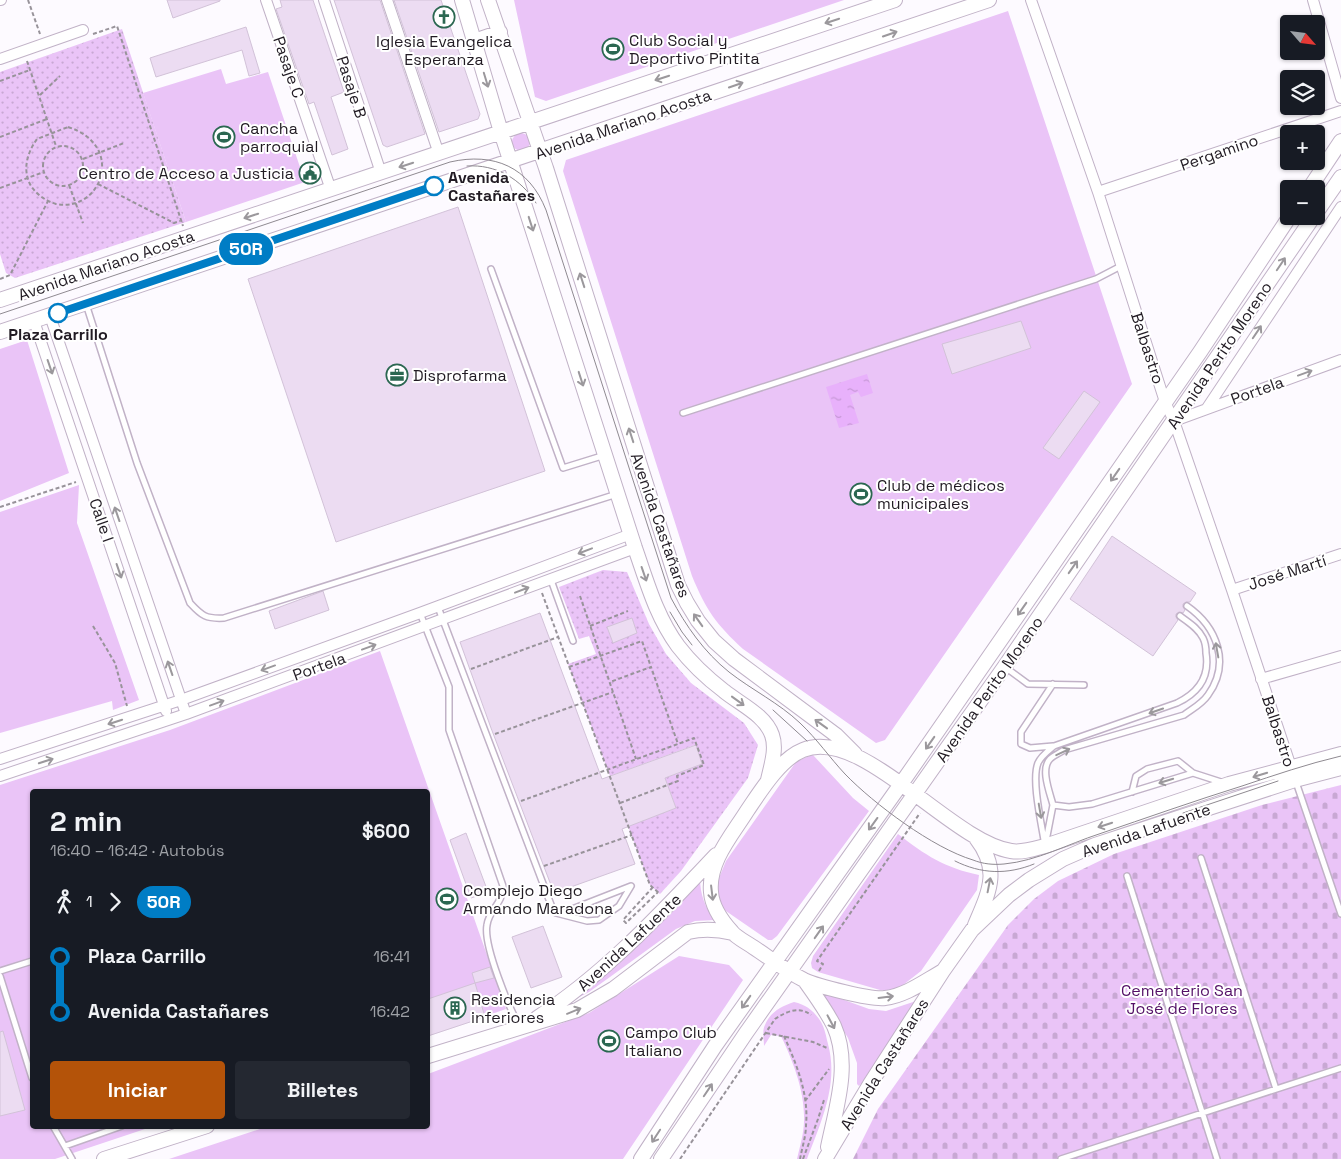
<!DOCTYPE html>
<html lang="es">
<head>
<meta charset="utf-8">
<style>
	:root { --surface:#171b24; --page:#242831; --text:#f1f3f6; --muted:#9ea1a6; --accent:#b45309 }
	body { margin:0; font-family:"Space Grotesk",sans-serif; background:var(--page); color:var(--text); height:100vh; display:flex; flex-direction:column; font-size:19px; white-space:nowrap }
	* { box-sizing:border-box; margin:0 }
	p { font-size:16px; color:var(--muted) }
	.icon { flex:none; width:28px; height:28px; fill:none; stroke:currentColor; stroke-width:2; stroke-linecap:round; stroke-linejoin:round }
	.map { position:relative; flex:1; overflow:hidden }
	.drawer { position:absolute; left:30px; top:789px; width:400px; height:340px; display:flex; flex-direction:column; background:var(--surface); border-radius:5px; box-shadow:0 1px 4px #0004 }
	.drawer>* { flex:none }
	.badge { padding:0 10px; border-radius:16px; font-size:18px; line-height:32px }
	.needle { width:32px; rotate:118deg }
	.fabs { position:absolute; left:1280px; top:15px; display:grid; gap:10px }
	.fabs a { display:grid; place-items:center; width:45px; height:45px; border-radius:5px; background:var(--surface); box-shadow:0 1px 4px #0004; font-size:25px }
	.map>.badge { position:absolute; translate:-50% -50%; box-shadow:0 0 0 2px #fff }
	.legs { display:flex; align-items:center; gap:8px; height:55px; padding:0 20px; font-size:16px }
	.legs p { margin-inline-start:auto }
	.headline { display:flex; align-items:center; justify-content:space-between; height:85px; padding:0 20px }
	h1 { font-size:28px; font-weight:700; line-height:38px }
	.action { display:flex; gap:10px; margin-top:auto; padding:10px 20px }
	.action a { flex:1; height:58px; border-radius:5px; background:var(--accent); color:#fff; font-size:20px; font-weight:700; line-height:58px; text-align:center }
	.action a+a { background:var(--page); color:var(--text) }
	ul { padding:0 20px; list-style:none }
	li { display:flex; align-items:center; gap:18px; height:55px; font-size:19px }
	li i { display:grid; place-items:center; width:8px; height:100%; margin:0 6px; background:currentColor }
	li i::after { content:''; width:12px; height:12px; margin:-6px; border:4px solid; border-radius:50%; background:var(--surface) }
	li p { margin-inline-start:auto }
	li:first-child i { background:linear-gradient(#0000 50%,currentColor 0) }
	li:last-child i { background:linear-gradient(currentColor 50%,#0000 0) }
	.map>svg:first-child { display:block }
</style>
</head>
<body>
<div class="map">
<svg width="1341" height="1159" viewBox="0 0 1341 1159">
	<defs>
		<pattern id="cemetery-stones" width="16" height="16" patternUnits="userSpaceOnUse" patternTransform="scale(1.25)"><rect width="16" height="16" fill="#eac4f7"/><path d="M2 7V4a2 2 0 0 1 4 0v3zM10 15v-3a2 2 0 0 1 4 0v3z" fill="#c8a8d3"/></pattern>
		<pattern id="park-dots" width="8" height="8" patternUnits="userSpaceOnUse" patternTransform="scale(1.25)"><rect width="8" height="8" fill="#eac4f7"/><path d="M2 2h.1M6 6h.1" fill="none" stroke="#c8a8d3" stroke-width="1.8" stroke-linecap="round"/></pattern>
		<pattern id="water-ripples" width="26" height="14" patternUnits="userSpaceOnUse" patternTransform="scale(1.25)"><rect width="26" height="14" fill="#e8b1fb"/><path d="M2 4q2-2 4 0t4 0M15 11q2-2 4 0t4 0" fill="none" stroke="#c798d7"/></pattern>
	</defs>
	<rect width="100%" height="100%" fill="#fdfaff"/>
	<path fill="#eac4f7" d="M514,0H844L546,101L535,97Z
		M1008,11L1132,384L885,740L876,743L743,649C716,624 706,610 692,576L563,171L566,160Z
		M221,69L226,84L268,72L305,182L186,222L143,93Z
		M512 142a9 9 0 1 1 18 0a9 9 0 1 1-18 0Z
		M27,340L69,473L0,501V349Z
		M79,485L77,523L139,700L113,710L112,701L0,733V512Z
		M380,651L506,1009L428,1036V791H32V1126H154L55,1159H0V785L170,730Z
		M813,755L853,798L869,811L777,936L772,940H768L723,909L718,900L716,885L726,861L796,762L807,757Z
		M898,834C925,855 945,868 979,875L977,890L921,971L903,985L892,990H880L818,972L812,968L811,963L813,956Z
		M700,878C700,894 705,908 715,920L695,921L676,929L610,977L589,992L566,1004Z
		M679,956L729,965L743,980L623,1159H169L269,1126H428V1074L589,1013Z
		M825,993L869,1009L886,1011L916,1001L861,1084L859,1086L857,1084V1063L848,1038L823,996Z
		M794,1002C807,1005 814,1011 821,1022C825,1029 826,1036 828,1044C839,1084 821,1122 807,1159H797C800,1146 804,1133 804,1120C805,1092 793,1061 781,1036L771,1035L764,1046C764,1040 762,1030 765,1025C770,1012 782,1006 794,1002Z"/>
	<path fill="url(#cemetery-stones)" d="M1341,785V1159H853L878,1109L1008,925L1034,899L1058,881L1114,854L1262,805Z"/>
	<path fill="url(#park-dots)" d="M122,29L186,222L15,278L6,273L0,254V72Z
		M603,570L627,572L649,624L666,654L691,683L744,723L758,745L748,778L681,871L660,894L650,885L628,826L676,808L665,778L702,764L695,745L610,776L568,664L596,654L589,636L579,639L559,587Z"/>
	<path fill="url(#water-ripples)" d="M867,374L873,393L861,397L858,392L850,395L859,423L839,428L826,387Z"/>
	<path fill="#ecdcf2" stroke="#d2c2d8" d="M167,0H220V1L173,18Z
		M280,0H313L344,92L331,97L348,149L332,155L314,102L309,104L276,9L282,7Z
		M334,0H380L425,134L387,147L383,145Z
		M394,0H441L480,114L478,119L439,132Z
		M246,27L260,73L249,76L242,50L156,77L150,58Z
		M458,207L545,471L336,542L248,279Z
		M1021,321L1031,348L952,374L942,344Z
		M1084,391L1100,402L1059,459L1043,448Z
		M1112,536L1196,593L1190,602H1186L1183,604V607L1185,610L1183,613L1179,612L1176,614V617L1178,620L1153,656L1070,599Z
		M323,591L329,610L275,629L269,611Z
		M540,613L602,779L696,745L702,764L665,778L676,808L622,829L635,864L554,893L491,728L460,642Z
		M632,618L637,633L613,643L607,627Z
		M466,833L488,892L471,898L450,840Z
		M543,926L562,977L531,988L512,937Z
		M490,967L494,978L475,983L472,973Z
		M475,983L485,1017L428,1036V999Z
		M3,1031L25,1110L0,1116V1032Z"/>
	<g fill="none" stroke-linecap="round" stroke-linejoin="round">
		<g stroke="#c1b2c7" stroke-width="8">
			<path id="lane" d="M491,269L563,468L605,455
				M86,304L137,463L190,603C202,616 206,619 224,618L617,494
				M683,413L1096,279L1121,266
				M551,580L573,641
				M1187,606C1217,627 1231,663 1208,695C1202,704 1192,709 1184,715L1064,750C1060,753 1054,755 1050,759C1040,769 1050,793 1053,805L1069,807L1092,804L1193,773L1224,783
				M438,607L553,910L556,913L587,921L599,920L619,906L631,886L562,913
				M420,613L449,687V730L503,886C503,904 489,909 487,925C483,945 509,1008 520,1027
				M1005,667L1028,684L1084,685
				M1053,684L1021,732V744L1030,748L1053,746
				M1296,782L1341,914
				M1132,792L1136,776L1147,769L1178,761L1193,773
				M1046,841L1053,805
				M1045,846C1042,826 1031,780 1038,763C1041,756 1048,751 1054,746L1177,703C1198,693 1210,677 1206,653C1206,648 1205,642 1203,638C1198,628 1189,623 1180,616
				M1201,858L1276,1089
				M1127,876L1217,1159
				M0,971L32,961
				M0,976L32,1078
				M53,1126L72,1159
				M65,1146L122,1126
				M1061,1159L1341,1068"/>
		</g>
		<g stroke="#c1b2c7" stroke-width="12">
			<path id="street" d="M0,0H1
				M266,0L331,190
				M324,0L381,173
				M387,0L439,154
				M1031,0L1098,192L1165,402L1174,421L1232,590L1293,773
				M1313,0L1341,98
				M0,59L83,30
				M1098,192L1341,111
				M50,316L186,714
				M34,321L166,711
				M1207,408L1341,207
				M1174,421L1341,360
				M1232,590L1341,554
				M1261,679L1341,656
				M0,759L181,700L420,613L631,534
				M0,776L186,714L635,548"/>
		</g>
		<g stroke="#c1b2c7" stroke-width="16">
			<path id="secondary" d="M462,0L501,132L635,548C647,582 656,616 678,646C691,663 707,678 724,691C740,704 765,715 772,735C777,749 771,766 768,780
				M488,0L546,168L678,585L687,603L698,621L714,641L734,659L836,735L855,754
				M474,41L500,32
				M1309,189L1341,141
				M1316,213L1341,177
				M0,300L895,0
				M0,332L989,0
				M975,925C989,892 1001,870 976,838
				M943,971C925,981 905,996 885,998C871,1000 817,986 804,980C786,971 770,958 753,947C746,942 737,938 732,932C722,921 712,907 711,892C708,862 732,835 747,811C760,792 780,759 803,750C862,726 950,841 1011,851C1022,853 1034,849 1045,846L1229,784L1341,754
				M805,981C815,995 826,1010 834,1026C851,1064 836,1108 828,1147
				M537,1018C606,973 660,914 716,855
				M428,1056L577,1010L613,989L688,932C704,928 717,929 733,933
				M104,1159L207,1126
				M641,1159L715,1046L901,784L1200,352L1290,216
				M661,1159L746,1033L1005,666L1314,216
				M825,1159L870,1084L943,971L972,930L1009,895L1029,880L1063,859L1095,845L1295,780L1341,768"/>
		</g>
		<path stroke="#98939a" stroke-width="2" stroke-dasharray="4 2.5" stroke-linecap="butt" d="M28,0L40,34
			M93,34L117,26L183,226
			M27,61L56,146
			M0,81L30,70
			M40,95L60,76
			M68,127C126,145 102,213 56,204C46,201 37,195 31,186C22,170 27,153 37,139Z
			M0,137L47,119
			M43 166a20 20 0 1 1 40 0a20 20 0 1 1-40 0Z
			M83,159L124,143
			M98,184L174,223L180,221
			M69,185L83,223
			M0,188L44,172
			M0,279L10,275L48,201
			M0,507L76,482
			M542,593L650,885L660,894
			M580,596L636,759
			M93,626L115,663L127,706
			M590,626L628,611
			M569,667L642,641L651,667
			M471,669L558,637
			M495,734L613,692
			M521,801L678,744L651,667L610,682
			M620,803L678,781L677,776L704,765L694,738L678,744
			M544,866L632,835
			M653,887L623,920L626,923L658,892
			M819,971L823,964L817,961L920,813
			M766,1033L813,1042L827,1048
			M784,1036C796,1063 809,1094 806,1125C806,1136 802,1148 800,1159
			M805,1101L829,1069
			M680,1159L775,1019C787,1011 799,1006 811,1015
			M803,1159L818,1119L824,1100"/>
		<use href="#lane" stroke="#fff" stroke-width="5"/>
		<use href="#street" stroke="#fff" stroke-width="10"/>
		<use href="#secondary" stroke="#fff" stroke-width="14"/>
		<path stroke="#8f8a91" stroke-width="1" d="M467,166C496,164 521,179 536,203
			M0,314L450,162C494,152 529,167 546,210L671,598C686,626 704,652 729,672C752,690 779,703 800,723C817,739 830,758 845,774C874,804 933,848 973,860C983,864 993,865 1004,864C1037,861 1068,844 1099,834C1146,818 1194,801 1242,786C1275,775 1307,764 1341,756
			M670,612L682,632L692,645
			M773,710L807,741
			M1183,813L1278,781
			M955,861C981,874 1007,875 1034,864"/>
	</g>
	<defs><path id="oneway-shaft" d="M-6 0H5M1.5-3L5.5 0L1.5 3" fill="none" stroke-width="1.6" stroke-linecap="round" stroke-linejoin="round" transform="scale(1.25)"/></defs>
	<g stroke="#9b989c">
		<use href="#oneway-shaft" transform="translate(832 21) rotate(162)"/>
		<use href="#oneway-shaft" transform="translate(890 34) rotate(-19)"/>
		<use href="#oneway-shaft" transform="translate(662 78) rotate(162)"/>
		<use href="#oneway-shaft" transform="translate(486 80) rotate(73)"/>
		<use href="#oneway-shaft" transform="translate(736 85) rotate(-19)"/>
		<use href="#oneway-shaft" transform="translate(406 165) rotate(162)"/>
		<use href="#oneway-shaft" transform="translate(251 216) rotate(162)"/>
		<use href="#oneway-shaft" transform="translate(531 224) rotate(72)"/>
		<use href="#oneway-shaft" transform="translate(1281 264) rotate(-56)"/>
		<use href="#oneway-shaft" transform="translate(582 280) rotate(-108)"/>
		<use href="#oneway-shaft" transform="translate(1257 332) rotate(-56)"/>
		<use href="#oneway-shaft" transform="translate(50 367) rotate(71)"/>
		<use href="#oneway-shaft" transform="translate(1305 373) rotate(-20)"/>
		<use href="#oneway-shaft" transform="translate(581 379) rotate(72)"/>
		<use href="#oneway-shaft" transform="translate(631 435) rotate(-108)"/>
		<use href="#oneway-shaft" transform="translate(1115 475) rotate(125)"/>
		<use href="#oneway-shaft" transform="translate(117 514) rotate(-109)"/>
		<use href="#oneway-shaft" transform="translate(585 551) rotate(159)"/>
		<use href="#oneway-shaft" transform="translate(1073 567) rotate(-55)"/>
		<use href="#oneway-shaft" transform="translate(119 571) rotate(71)"/>
		<use href="#oneway-shaft" transform="translate(644 574) rotate(71)"/>
		<use href="#oneway-shaft" transform="translate(522 590) rotate(-21)"/>
		<use href="#oneway-shaft" transform="translate(1022 609) rotate(125)"/>
		<use href="#oneway-shaft" transform="translate(698 620) rotate(-125)"/>
		<use href="#oneway-shaft" transform="translate(369 647) rotate(-20)"/>
		<use href="#oneway-shaft" transform="translate(1217 650) rotate(-100)"/>
		<use href="#oneway-shaft" transform="translate(170 668) rotate(-109)"/>
		<use href="#oneway-shaft" transform="translate(268 668) rotate(160)"/>
		<use href="#oneway-shaft" transform="translate(738 701) rotate(36)"/>
		<use href="#oneway-shaft" transform="translate(217 703) rotate(-20)"/>
		<use href="#oneway-shaft" transform="translate(1156 711) rotate(161)"/>
		<use href="#oneway-shaft" transform="translate(115 722) rotate(162)"/>
		<use href="#oneway-shaft" transform="translate(821 724) rotate(-144)"/>
		<use href="#oneway-shaft" transform="translate(930 743) rotate(125)"/>
		<use href="#oneway-shaft" transform="translate(1063 752) rotate(-25)"/>
		<use href="#oneway-shaft" transform="translate(46 761) rotate(-18)"/>
		<use href="#oneway-shaft" transform="translate(1260 775) rotate(163)"/>
		<use href="#oneway-shaft" transform="translate(1166 781) rotate(163)"/>
		<use href="#oneway-shaft" transform="translate(1040 811) rotate(80)"/>
		<use href="#oneway-shaft" transform="translate(873 824) rotate(126)"/>
		<use href="#oneway-shaft" transform="translate(1105 825) rotate(162)"/>
		<use href="#oneway-shaft" transform="translate(989 885) rotate(-79)"/>
		<use href="#oneway-shaft" transform="translate(712 893) rotate(83)"/>
		<use href="#oneway-shaft" transform="translate(819 932) rotate(-55)"/>
		<use href="#oneway-shaft" transform="translate(886 997) rotate(-7)"/>
		<use href="#oneway-shaft" transform="translate(746 1002) rotate(125)"/>
		<use href="#oneway-shaft" transform="translate(574 1011) rotate(-22)"/>
		<use href="#oneway-shaft" transform="translate(831 1022) rotate(62)"/>
		<use href="#oneway-shaft" transform="translate(708 1090) rotate(-56)"/>
		<use href="#oneway-shaft" transform="translate(656 1136) rotate(123)"/>
	</g>
	<g fill="none" stroke-linecap="round" stroke-linejoin="round">
		<g stroke="#fff" stroke-width="11">
			<path id="line-1" d="M58,313L434,186"/>
		</g>
		<use href="#line-1" stroke="#007dc5" stroke-width="8"/>
	</g>
	<defs>
		<g id="church-ring" transform="scale(1.125)"><circle r="9.5" fill="#fff" stroke="#2b6751" stroke-width="1.5"/><path d="M-1.2-6h2.4v3.5h3.3v2.4h-3.3V6h-2.4V-.1h-3.3v-2.4h3.3Z" fill="#2b6751"/></g>
		<g id="stadium-ring" transform="scale(1.125)"><circle r="9.5" fill="#fff" stroke="#2b6751" stroke-width="1.5"/><path d="M0-5a6.5 5 0 1 0 0 10a6.5 5 0 1 0 0-10ZM-3.5-1.8h7v3.6h-7Z" fill="#2b6751"/></g>
		<g id="civic-ring" transform="scale(1.125)"><circle r="9.5" fill="#fff" stroke="#2b6751" stroke-width="1.5"/><path d="M-.6-6.5H3V-4.5H.6V-3L4-1V1h2V6H-6V1h2V-1L-.6-3ZM-1.2 2.5V6h2.4V2.5Z" fill="#2b6751"/></g>
		<g id="office-ring" transform="scale(1.125)"><circle r="9.5" fill="#fff" stroke="#2b6751" stroke-width="1.5"/><path d="M-6-3h4V-5.5h4V-3h4V5H-6ZM-1-4.5V-3h2v-1.5ZM-6 0V1H6V0Z" fill="#2b6751"/></g>
		<g id="building-ring" transform="scale(1.125)"><circle r="9.5" fill="#fff" stroke="#2b6751" stroke-width="1.5"/><path d="M-4-6H4V6H1V3H-1V6H-4ZM-2.5-4.3h1.7v1.8h-1.7ZM.8-4.3h1.7v1.8H.8ZM-2.5-1h1.7V.8h-1.7ZM.8-1h1.7V.8H.8Z" fill="#2b6751"/></g>
	</defs>
	<g fill-rule="evenodd">
		<use href="#church-ring" x="444" y="17"/>
		<use href="#stadium-ring" x="613" y="49"/>
		<use href="#stadium-ring" x="224" y="137"/>
		<use href="#civic-ring" x="310" y="173"/>
		<use href="#office-ring" x="397" y="375"/>
		<use href="#stadium-ring" x="861" y="494"/>
		<use href="#stadium-ring" x="447" y="899"/>
		<use href="#building-ring" x="455" y="1008"/>
		<use href="#stadium-ring" x="609" y="1041"/>
	</g>
	<g fill="#fff" stroke="#007dc5" stroke-width="2.5">
		<circle cx="434" cy="186" r="9"/>
		<circle cx="58" cy="313" r="9"/>
	</g>
	<g text-anchor="middle" stroke-width="4" stroke-linejoin="round" paint-order="stroke">
		<g font-size="16" fill="#211b23" stroke="#fff" text-anchor="start">
			<text x="629" y="46">Club Social y<tspan x="629" dy="18">Deportivo Pintita</tspan></text>
			<text x="444" y="47" text-anchor="middle">Iglesia Evangelica<tspan x="444" dy="18">Esperanza</tspan></text>
			<text x="240" y="134">Cancha<tspan x="240" dy="18">parroquial</tspan></text>
			<text x="294" y="179" text-anchor="end">Centro de Acceso a Justicia</text>
			<text x="413" y="381">Disprofarma</text>
			<text x="877" y="491">Club de médicos<tspan x="877" dy="18">municipales</tspan></text>
			<text x="463" y="896">Complejo Diego<tspan x="463" dy="18">Armando Maradona</tspan></text>
			<text x="471" y="1005">Residencia<tspan x="471" dy="18">inferiores</tspan></text>
			<text x="625" y="1038">Campo Club<tspan x="625" dy="18">Italiano</tspan></text>
		</g>
		<g font-size="16" fill="#211b23" stroke="#fff">
			<text transform="translate(289 67) rotate(71)" y="6">Pasaje C</text>
			<text transform="translate(352 87) rotate(72)" y="6">Pasaje B</text>
			<text transform="translate(623 124) rotate(-19)" y="6">Avenida Mariano Acosta</text>
			<text transform="translate(1219 152) rotate(-19)" y="6">Pergamino</text>
			<text transform="translate(106 265) rotate(-19)" y="6">Avenida Mariano Acosta</text>
			<text transform="translate(1148 348) rotate(72)" y="6">Balbastro</text>
			<text transform="translate(1219 355) rotate(-56)" y="6">Avenida Perito Moreno</text>
			<text transform="translate(1257 390) rotate(-20)" y="6">Portela</text>
			<text transform="translate(102 520) rotate(71)" y="6">Calle I</text>
			<text transform="translate(661 525) rotate(71)" y="6">Avenida Castañares</text>
			<text transform="translate(1287 572) rotate(-18)" y="6">José Martí</text>
			<text transform="translate(319 666) rotate(-20)" y="6">Portela</text>
			<text transform="translate(989 689) rotate(-55)" y="6">Avenida Perito Moreno</text>
			<text transform="translate(1279 731) rotate(72)" y="6">Balbastro</text>
			<text transform="translate(1146 830) rotate(-19)" y="6">Avenida Lafuente</text>
			<text transform="translate(629 942) rotate(-43)" y="6">Avenida Lafuente</text>
			<text transform="translate(884 1064) rotate(-58)" y="6">Avenida Castañares</text>
		</g>
		<g font-size="16" font-weight="bold" fill="#211b23" stroke="#fff" text-anchor="start">
			<text x="448" y="183">Avenida<tspan x="448" dy="18">Castañares</tspan></text>
			<text x="58" y="340" text-anchor="middle">Plaza Carrillo</text>
		</g>
		<g font-size="16" fill="#541067" stroke="#fff">
			<text x="1182" y="996">Cementerio San<tspan x="1182" dy="18">José de Flores</tspan></text>
		</g>
	</g>
</svg>
<div class="fabs">
<a><svg class="needle" viewBox="-14 -14 28 28"><path d="M0-13l5 13h-10z" fill="#e53935"/><path d="M0 13l5-13h-10z" fill="#9ea1a6"/></svg></a>
<a><svg class="icon" aria-label="layers" viewBox="0 0 24 24"><path d="M12 4l9 5-9 5-9-5zM3 14l9 5 9-5"/></svg></a>
<a>+</a>
<a>−</a>
</div>
<b class="badge" style="left:246px;top:249px;background:#007dc5;color:#fff">50R</b>
<section class="drawer">
<div class="headline"><div><h1>2 min</h1><p>16:40 – 16:42 · Autobús</p></div><b>$600</b></div>
<div class="legs"><svg class="icon" aria-label="walk" viewBox="0 0 24 24"><circle cx="13" cy="4" r="2"/><path d="M13 8l-2 6 4 7M11 14l-3 7M7 12l3-4h3l4 4"/></svg>1<svg class="icon" aria-label="forward" viewBox="0 0 24 24"><path d="M9 5l7 7-7 7"/></svg><b class="badge" style="background:#007dc5;color:#fff">50R</b></div>
<ul>
<li><i style="color:#007dc5"></i><b>Plaza Carrillo</b><p>16:41</p></li>
<li><i style="color:#007dc5"></i><b>Avenida Castañares</b><p>16:42</p></li>
</ul>
<div class="action"><a>Iniciar</a><a>Billetes</a></div>
</section>
</div>
</body>
</html>
